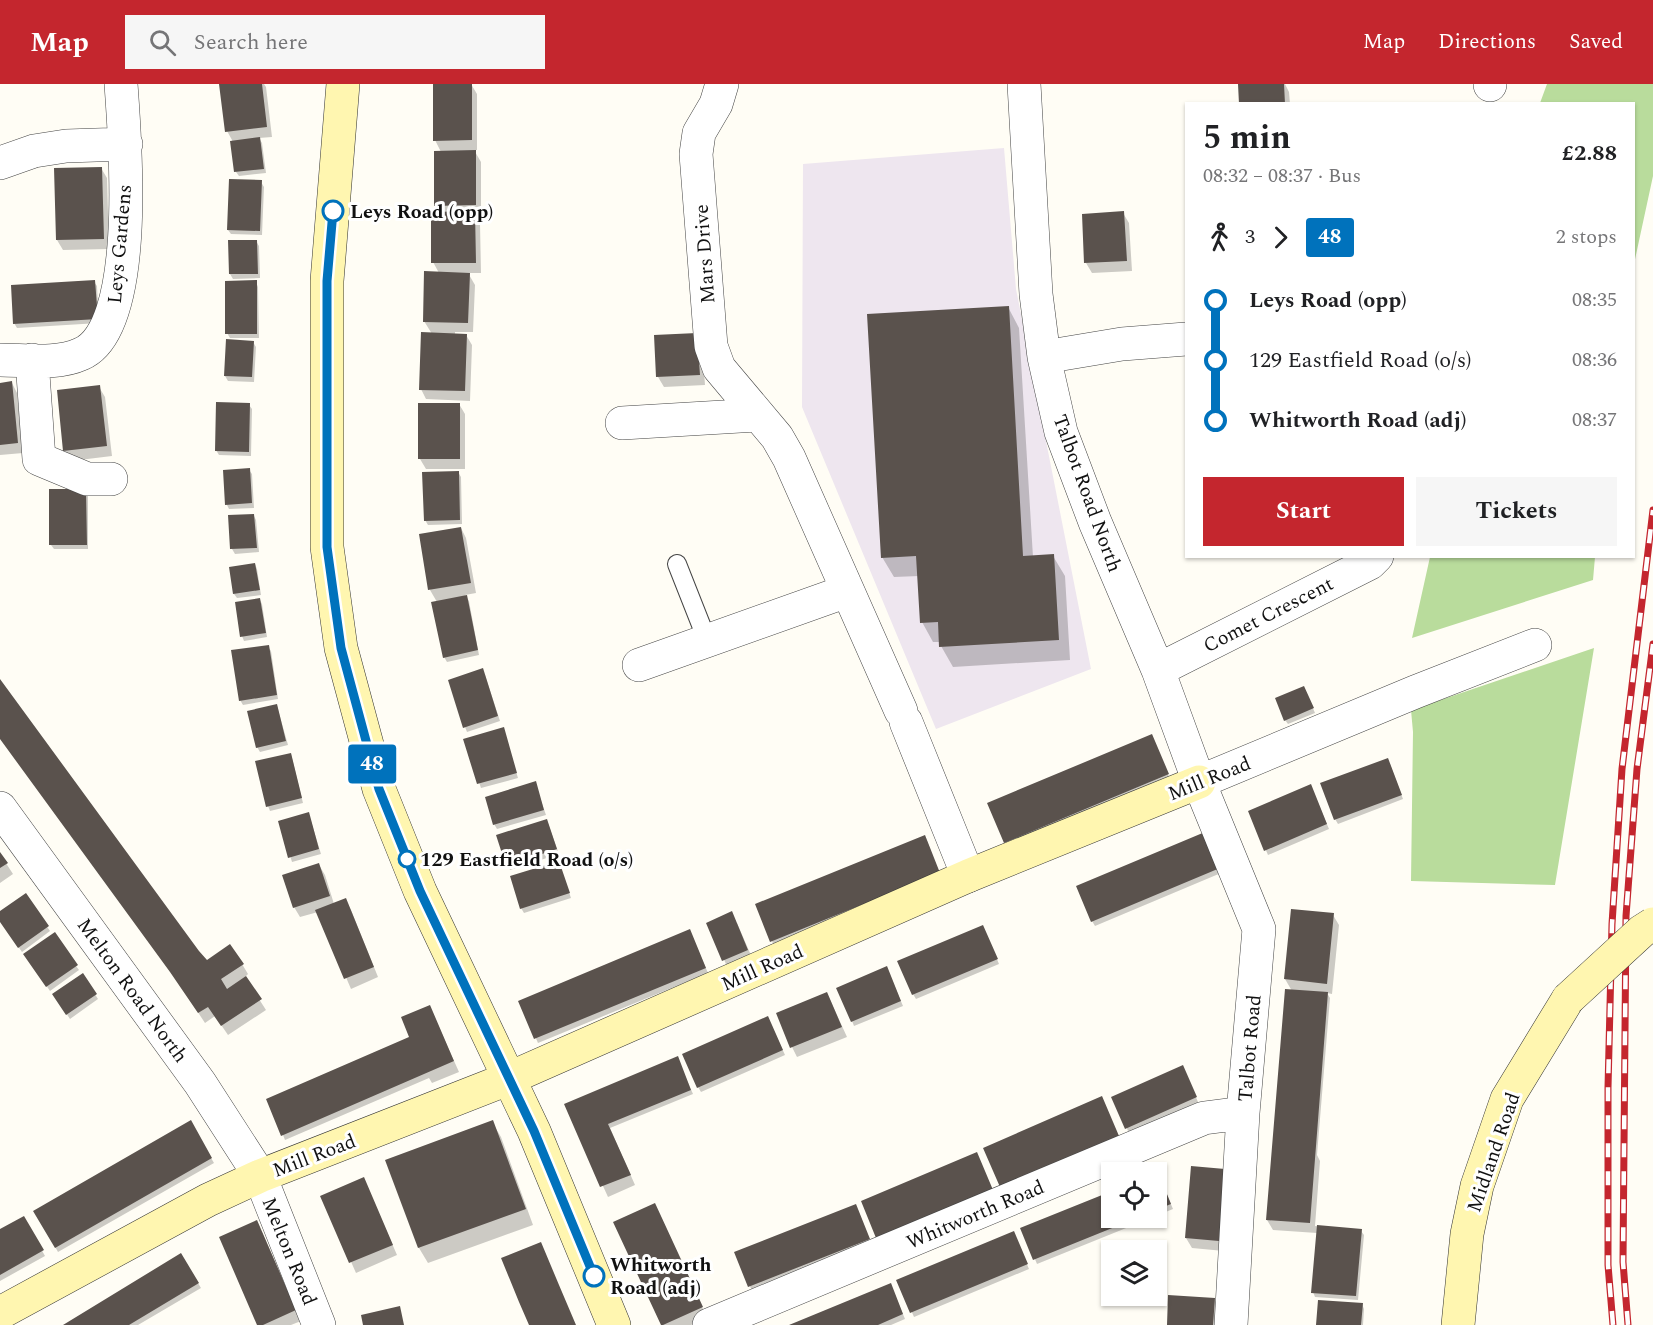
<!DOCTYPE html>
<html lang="en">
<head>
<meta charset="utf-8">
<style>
	:root { --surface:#fff; --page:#f6f6f6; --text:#202124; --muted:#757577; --accent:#c4262e }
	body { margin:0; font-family:Spectral,serif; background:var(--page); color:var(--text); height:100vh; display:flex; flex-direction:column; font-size:22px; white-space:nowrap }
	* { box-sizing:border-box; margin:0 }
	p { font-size:20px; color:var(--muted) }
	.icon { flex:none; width:33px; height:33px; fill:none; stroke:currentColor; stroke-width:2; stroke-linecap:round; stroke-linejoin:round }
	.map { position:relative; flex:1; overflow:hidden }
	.details { position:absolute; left:1185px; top:18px; width:450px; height:456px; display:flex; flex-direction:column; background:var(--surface); border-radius:0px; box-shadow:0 2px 4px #0004 }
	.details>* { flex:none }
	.badge { padding:0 12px; border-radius:4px; font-size:21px; line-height:39px }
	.tools { position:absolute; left:1101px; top:1078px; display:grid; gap:12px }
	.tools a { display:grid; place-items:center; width:66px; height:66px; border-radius:0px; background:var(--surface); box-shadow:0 2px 4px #0004; font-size:30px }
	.map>.badge { position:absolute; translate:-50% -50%; box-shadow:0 0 0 3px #fff }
	.legs { display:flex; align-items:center; gap:9px; height:66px; padding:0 18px; font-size:20px }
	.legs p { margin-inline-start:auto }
	.headline { display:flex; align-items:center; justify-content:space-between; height:102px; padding:0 18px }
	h1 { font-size:33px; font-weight:700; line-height:45px }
	.cta { display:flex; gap:12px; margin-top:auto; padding:12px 18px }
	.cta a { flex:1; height:69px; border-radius:0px; background:var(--accent); color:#fff; font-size:24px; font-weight:700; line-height:69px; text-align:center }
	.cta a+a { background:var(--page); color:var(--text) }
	ul { padding:0 18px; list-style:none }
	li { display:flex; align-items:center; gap:21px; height:60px; font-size:22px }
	li i { display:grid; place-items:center; width:9px; height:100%; margin:0 8px; background:currentColor }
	li i::after { content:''; width:15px; height:15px; margin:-8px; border:4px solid; border-radius:50%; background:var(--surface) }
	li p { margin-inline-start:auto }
	li:first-child i { background:linear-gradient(#0000 50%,currentColor 0) }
	li:last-child i { background:linear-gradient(currentColor 50%,#0000 0) }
	header { display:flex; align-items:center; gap:36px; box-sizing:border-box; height:84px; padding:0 30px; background:var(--accent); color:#fff }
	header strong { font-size:28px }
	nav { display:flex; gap:33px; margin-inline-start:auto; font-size:21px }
	.search { width:420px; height:54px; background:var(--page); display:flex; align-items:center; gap:15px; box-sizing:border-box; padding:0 21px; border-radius:0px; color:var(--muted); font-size:22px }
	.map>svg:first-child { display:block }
</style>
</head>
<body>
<header>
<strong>Map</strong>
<div class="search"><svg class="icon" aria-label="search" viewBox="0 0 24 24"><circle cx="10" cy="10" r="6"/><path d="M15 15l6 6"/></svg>Search here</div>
<nav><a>Map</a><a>Directions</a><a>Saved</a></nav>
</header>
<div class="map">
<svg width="1653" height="1241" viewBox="0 0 1653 1241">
	<rect width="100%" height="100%" fill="#fffdf5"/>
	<path fill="#eee6ef" d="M1004,64L1016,205L1091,585L936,645L802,323L803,80Z"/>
	<path fill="#b9dc9c" d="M1547,0H1653V92L1634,180V20L1540,19Z
		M1430,473V472L1595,473L1593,496L1412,554Z
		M1594,564L1555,801L1411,797L1413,648L1411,626Z"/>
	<path fill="#0003" d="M221,0H264L266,3L272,53L259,54L262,59L266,89L239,92L236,88L232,56L227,47Z
		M434,0H471L477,10V66H474L481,78V131H476L480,139L481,189H468L475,201L473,248H455V251H466L472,261L470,317L426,315L421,305L432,250L424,237L439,189L433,178L440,129L436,121L441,68L435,56Z
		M1240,0H1285L1289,8L1290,20H1241Z
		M101,84L107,94L109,165L63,166L57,156Z
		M261,98L264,103L262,151L231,150L228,146Z
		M1123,129L1129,139L1132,187L1092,189L1086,179Z
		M256,157L259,162L260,194L233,195L230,190Z
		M94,198L97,202L99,239L17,244L14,239Z
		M256,198L258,203L259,254H230L227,249Z
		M1008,223L1019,244L1033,473L1053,472L1065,492L1070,576L953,583L941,562V558H933L922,538L919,492L894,493L882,473Z
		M655,253L702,260L705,301L664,303L658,293Z
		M227,257L253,258L256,263L254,298L228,297L225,292Z
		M12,299L17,309L23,369L0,371V300Z
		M99,303L105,313L112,372L71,377L65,367Z
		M459,320L465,330V385H426L420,375Z
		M249,321L252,325L251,372L219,371L216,366Z
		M249,386L252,390L254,424L229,425L227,421L225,387Z
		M458,388L461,393L462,440L428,441L425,436Z
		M51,407L88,411V465H54L51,461Z
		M254,432L256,436L259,468L235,470L232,465L230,433Z
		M461,444L466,454L476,509L465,511L469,517L479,571L447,578L444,573L437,518L430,506Z
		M255,480L257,485L261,511L237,514L234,510Z
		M260,516L262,520L267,553L244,557L242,552Z
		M268,563L271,567L278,615L243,621L240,616Z
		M485,591L500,637L467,648L465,643Z
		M0,597L198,868L207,878L242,880L248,890L245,893L266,926L228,951L215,932L205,939L178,898L0,653Z
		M1306,608L1315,629L1288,640L1285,636Z
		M277,622L288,661L260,668L257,663Z
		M503,645L518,694L481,704L465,656Z
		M1154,657L1170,695L1008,763L989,720Z
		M291,670L303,719L270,727L268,722Z
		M1390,680L1403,715L1338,740L1335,735Z
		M535,699L546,731L497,745L494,740Z
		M1313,707L1329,745L1268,771L1249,728Z
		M310,734L321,770L292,778L280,738Z
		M547,737L559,770L510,786L498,752Z
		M1204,750L1221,789L1095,842L1092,837Z
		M927,757L941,794L774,862L772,857Z
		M0,770L13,790L0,799Z
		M559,778L571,814L524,829L521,824Z
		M319,781L325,791L334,820L345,816L351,826L378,893L351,905L318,828L300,833L294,823Z
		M25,811L50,847L22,868L0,837V828Z
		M1333,831L1339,841L1332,910L1327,909L1330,914L1317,1071L1320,1077L1315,1142L1361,1147L1364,1151L1358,1216L1315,1213L1313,1208L1317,1149L1273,1146L1267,1136L1292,907L1285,895Z
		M708,839H737L753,876L729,887Z
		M985,847L999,880L916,915L913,910Z
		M692,852L708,889L538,959L520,918Z
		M28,875L76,882L79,886L50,907Z
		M889,889L903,922L854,942L852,937Z
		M83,891L98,915L70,935L54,911Z
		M827,909L847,953L797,973L792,963Z
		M430,923L459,988L432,999L429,994L285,1056L283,1051L411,954Z
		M770,938L785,971L701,1008L698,1003Z
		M679,978L693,1010L610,1044L635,1101L608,1113L566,1021Z
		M1185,988L1198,1018L1129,1049L1113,1014Z
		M190,1038L214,1079L58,1168L35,1127Z
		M492,1038L501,1053L533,1141L428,1179L419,1164L387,1076Z
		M1224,1086V1167L1192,1164L1186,1154Z
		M1156,1090L1160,1094L1173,1125L1156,1132Z
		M364,1095L397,1171L356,1189L322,1112Z
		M858,1126L871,1160L752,1207L736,1169Z
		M660,1131L707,1234L691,1241H662Z
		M24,1134L45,1172L0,1197V1147Z
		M1112,1134H1151L1037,1180L1022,1144Z
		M262,1148L301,1237L291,1241H259Z
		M1015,1153L1029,1185L914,1233L898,1197Z
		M181,1171L201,1204L138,1241H64Z
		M893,1206L905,1235L891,1241H792Z
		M1214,1215L1220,1225L1219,1241H1168Z
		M1362,1220L1364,1225L1363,1241H1318Z"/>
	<path fill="#5a524d" d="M219,0H262L267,43L225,48Z
		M433,0H472V56L433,57Z
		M1238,0H1284L1285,20H1239Z
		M260,53L264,85L234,88L230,57Z
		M476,66V121L434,122V67Z
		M102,83L104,155L56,156L54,84Z
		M229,95L262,96L260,147L227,146Z
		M475,127L476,179H431V128Z
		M1124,127L1127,177L1084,179L1082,130Z
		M228,156H257L258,190H229Z
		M424,187L470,189L468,239L423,238Z
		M95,196L98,235L13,240L11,201Z
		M257,196V250H225V197Z
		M1009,222L1023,472L1054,470L1059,556L939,563L938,538L920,539L916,472L881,474L867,230Z
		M421,248L467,250L465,307L419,306Z
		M697,249L700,291L656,293L654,251Z
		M226,255L254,257L252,293L224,292Z
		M12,297L18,359L0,361V299Z
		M100,301L107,362L63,367L57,306Z
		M216,318L250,319L249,368L215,367Z
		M418,319H460V375H418Z
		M250,384L252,419L225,421L223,386Z
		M459,387L460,436L424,437L422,388Z
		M49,405H86L87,461H49Z
		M254,430L257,464L230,465L228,431Z
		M461,443L471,499L428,506L419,450Z
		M255,479L260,506L233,510L229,483Z
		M467,511L478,566L443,574L431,518Z
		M260,514L266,549L240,553L235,518Z
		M269,561L277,611L239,617L231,566Z
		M483,584L498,632L463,644L448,596Z
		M0,595L199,867L207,876L230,860L244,880L221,895L227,905L246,892L262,915L221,942L208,923L198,929L170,888L0,655Z
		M1304,602L1314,624L1284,637L1275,614Z
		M277,620L286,657L256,664L247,627Z
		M504,643L517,689L477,700L463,655Z
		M1152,650L1169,690L1004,759L987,719Z
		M291,669L302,714L266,723L255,677Z
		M1388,674L1402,711L1334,736L1320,699Z
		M536,697L544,726L493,741L485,713Z
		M1311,700L1327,740L1264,767L1248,727Z
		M309,728L319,765L288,774L278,737Z
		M547,735L557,765L506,782L496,751Z
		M1205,748L1220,784L1091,838L1076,802Z
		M925,751L940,789L770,858L755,820Z
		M0,768L8,779L0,784Z
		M559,777L570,809L520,825L510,792Z
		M319,779L330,812L293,824L282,791Z
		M26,809L49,842L18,864L0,838V827Z
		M346,814L374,883L344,895L315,826Z
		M1291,825L1334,829L1327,900L1284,895Z
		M732,827L748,866L722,877L706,839Z
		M983,841L998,875L912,911L897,877Z
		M690,845L706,884L534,955L518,917Z
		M55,848L78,881L46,903L23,870Z
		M887,882L901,917L851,938L836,904Z
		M83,889L97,910L66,931L52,910Z
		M1285,905L1328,908L1310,1139L1266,1136Z
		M827,908L842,943L790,964L776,929Z
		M430,921L454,977L281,1052L266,1015L409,953L401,933Z
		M768,932L783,966L697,1004L682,970Z
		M678,972L691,1006L608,1040L631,1091L600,1103L564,1020Z
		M1183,981L1197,1013L1125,1045L1111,1013Z
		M1102,1012L1119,1052L1000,1103L983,1064Z
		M191,1036L212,1074L55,1164L33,1127Z
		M493,1036L526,1125L418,1164L385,1076Z
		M977,1068L993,1106L876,1154L861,1117Z
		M1191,1082L1225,1085L1219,1157L1185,1154Z
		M1156,1088H1158L1171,1120L1156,1126Z
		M364,1093L393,1161L349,1179L320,1112Z
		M1112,1107V1134H1137L1033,1176L1020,1144Z
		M655,1119L703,1223L663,1241H661L613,1138Z
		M856,1120L870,1155L748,1203L734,1168Z
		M24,1132L44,1166L0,1191V1145Z
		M257,1136L296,1226L263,1241H257L219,1153Z
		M1317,1141L1362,1145L1356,1212L1311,1209Z
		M1014,1147L1028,1180L910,1229L896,1196Z
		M541,1158L559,1201L576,1241H529L519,1218L501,1174Z
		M181,1169L199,1199L129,1241H63Z
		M891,1199L903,1230L878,1241H789Z
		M1168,1211L1215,1214L1213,1241H1167Z
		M1318,1216L1363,1219L1361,1241H1316Z
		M400,1222L404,1241H363L361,1231Z"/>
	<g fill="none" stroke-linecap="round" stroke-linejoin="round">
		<g stroke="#444" stroke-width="20">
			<path id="lane" d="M677,480L707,556"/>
		</g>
		<g stroke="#444" stroke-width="34">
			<path id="street" d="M722,0L716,20L699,49L696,70L711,262L719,284L777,353L789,374L901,627
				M1024,0L1036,210L1044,273L1061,348L1095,438L1158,586L1199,698L1259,845L1243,1029L1231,1241
				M1490,1V0
				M0,79L34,67L66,62L126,60
				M1044,273L1122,260L1186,255
				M0,276C26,276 57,281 81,270C141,245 125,55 121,0
				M32,276L39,375L87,395H111
				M622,339L757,331
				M639,581L847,507
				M1158,586L1370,479L1377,472
				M906,638L968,792
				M1199,698L1415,608L1535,561
				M0,724L200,999L260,1092L319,1241
				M709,1241L1204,1034L1243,1029"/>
		</g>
		<g stroke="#333" stroke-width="34">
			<path id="secondary" d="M343,0L327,197V463L341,564L379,705L420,807L534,1047L614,1241
				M0,1229L208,1116L260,1092L510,994L968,792L1199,698
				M1458,1241L1467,1150L1477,1102L1507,1015L1568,915"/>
		</g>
		<use href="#lane" stroke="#fff" stroke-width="18"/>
		<use href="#street" stroke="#fff" stroke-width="33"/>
		<use href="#secondary" stroke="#fff6b0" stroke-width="33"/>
		<g stroke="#c4262e" stroke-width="7">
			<path id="rail" d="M1613,1241L1608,1181V1004L1612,840L1622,685L1653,426
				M1628,1241L1623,1178L1626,832L1637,685L1653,560"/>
		</g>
		<use href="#rail" stroke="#fff" stroke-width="4.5" stroke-dasharray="14" stroke-linecap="butt"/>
		<g stroke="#333" stroke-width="34" stroke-linecap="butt">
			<path id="secondary-bridge" d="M1568,915L1642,847L1653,840"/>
		</g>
		<use href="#secondary-bridge" stroke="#fff6b0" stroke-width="33"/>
	</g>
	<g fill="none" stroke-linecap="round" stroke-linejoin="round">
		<g stroke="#fff" stroke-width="14">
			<path id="line-1" d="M333,127L327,197V463L341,564L379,705L420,807L534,1047L594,1192"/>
		</g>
		<use href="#line-1" stroke="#0072bc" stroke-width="9"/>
	</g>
	<g fill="#fff" stroke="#0072bc" stroke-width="3">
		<circle cx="333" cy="127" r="10"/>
		<circle cx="407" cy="775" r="8"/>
		<circle cx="594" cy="1192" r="10"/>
	</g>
	<g text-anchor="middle" stroke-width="6" stroke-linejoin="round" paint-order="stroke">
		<g font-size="20" font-weight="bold" fill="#111" stroke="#fff" text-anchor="start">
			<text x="350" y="134">Leys Road (opp)</text>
			<text x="420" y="782">129 Eastfield Road (o/s)</text>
			<text x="610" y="1187">Whitworth<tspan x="610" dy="23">Road (adj)</tspan></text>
		</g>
		<g font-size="20" fill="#111" stroke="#fff">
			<text transform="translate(119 160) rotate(-85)" y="7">Leys Gardens</text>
			<text transform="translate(704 170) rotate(-94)" y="7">Mars Drive</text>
			<text transform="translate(1088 409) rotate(70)" y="7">Talbot Road North</text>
			<text transform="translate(1268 530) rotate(-27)" y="7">Comet Crescent</text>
			<text transform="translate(1209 694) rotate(-22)" y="7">Mill Road</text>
			<text transform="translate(762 883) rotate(-24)" y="7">Mill Road</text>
			<text transform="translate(133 906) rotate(54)" y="7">Melton Road North</text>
			<text transform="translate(1249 964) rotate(-85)" y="7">Talbot Road</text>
			<text transform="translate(1493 1068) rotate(-71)" y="7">Midland Road</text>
			<text transform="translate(314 1071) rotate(-21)" y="7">Mill Road</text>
			<text transform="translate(975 1130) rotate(-23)" y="7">Whitworth Road</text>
			<text transform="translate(290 1167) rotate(68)" y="7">Melton Road</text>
		</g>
	</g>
</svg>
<div class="tools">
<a><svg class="icon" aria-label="locate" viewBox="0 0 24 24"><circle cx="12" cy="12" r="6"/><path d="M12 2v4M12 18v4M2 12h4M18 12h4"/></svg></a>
<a><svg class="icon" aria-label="layers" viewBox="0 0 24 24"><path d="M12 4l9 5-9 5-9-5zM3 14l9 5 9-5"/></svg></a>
</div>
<b class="badge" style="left:372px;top:680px;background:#0072bc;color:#fff">48</b>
<section class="details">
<div class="headline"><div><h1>5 min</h1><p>08:32 – 08:37 · Bus</p></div><b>£2.88</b></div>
<div class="legs"><svg class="icon" aria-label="walk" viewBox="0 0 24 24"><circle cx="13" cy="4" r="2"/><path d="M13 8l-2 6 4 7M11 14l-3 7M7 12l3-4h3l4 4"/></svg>3<svg class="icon" aria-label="forward" viewBox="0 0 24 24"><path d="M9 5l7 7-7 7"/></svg><b class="badge" style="background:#0072bc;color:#fff">48</b><p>2 stops</p></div>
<ul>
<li><i style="color:#0072bc"></i><b>Leys Road (opp)</b><p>08:35</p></li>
<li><i style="color:#0072bc"></i><span>129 Eastfield Road (o/s)</span><p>08:36</p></li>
<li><i style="color:#0072bc"></i><b>Whitworth Road (adj)</b><p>08:37</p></li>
</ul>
<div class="cta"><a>Start</a><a>Tickets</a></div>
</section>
</div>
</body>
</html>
